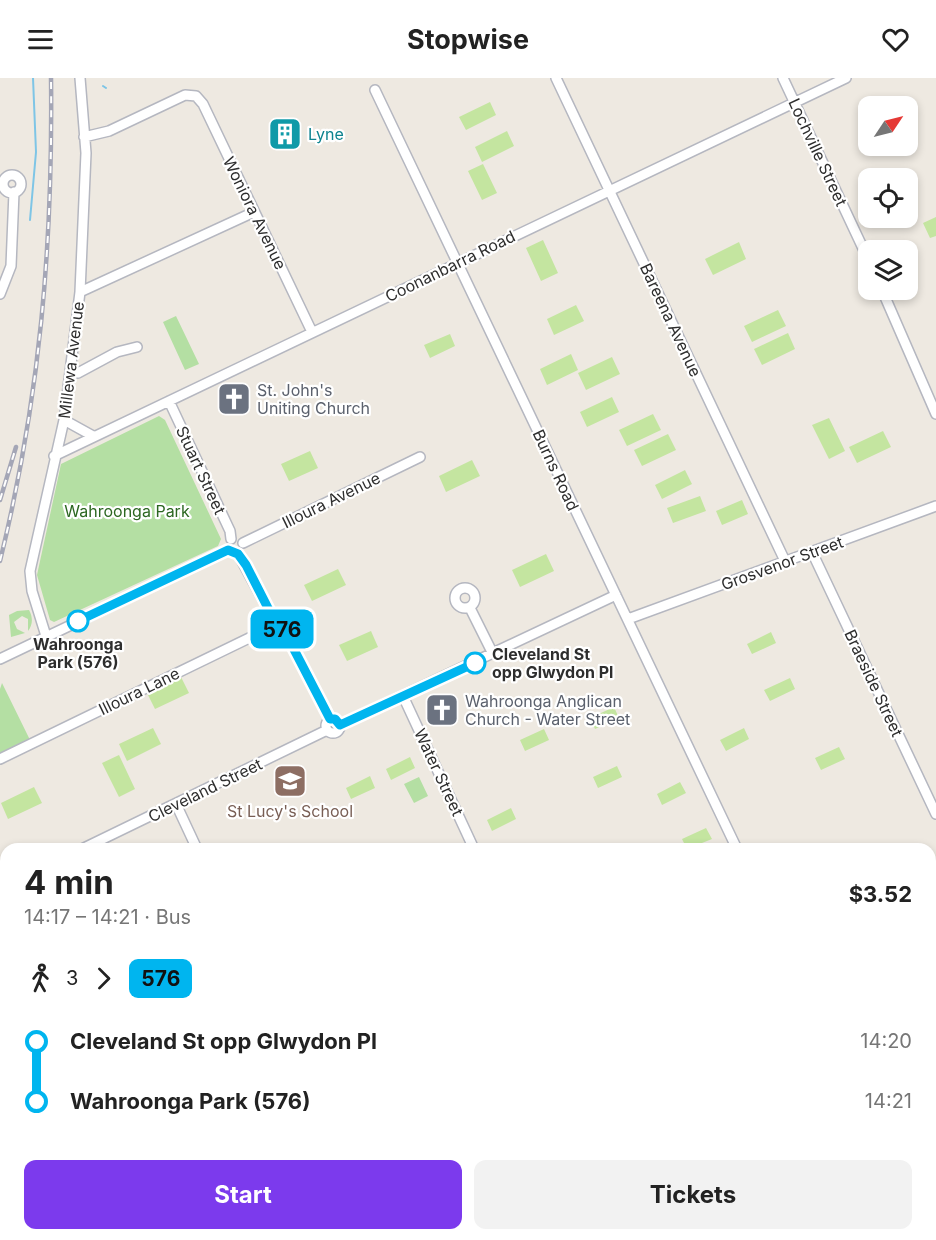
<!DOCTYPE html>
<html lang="en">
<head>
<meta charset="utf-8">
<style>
	:root { --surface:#fff; --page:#f2f2f2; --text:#222; --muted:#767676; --accent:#7c3aed }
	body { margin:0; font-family:Inter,sans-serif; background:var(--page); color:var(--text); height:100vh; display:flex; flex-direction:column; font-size:22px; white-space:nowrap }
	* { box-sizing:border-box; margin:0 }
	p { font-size:20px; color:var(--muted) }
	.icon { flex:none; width:33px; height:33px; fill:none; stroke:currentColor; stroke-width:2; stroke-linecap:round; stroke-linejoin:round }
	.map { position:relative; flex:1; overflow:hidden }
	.side { position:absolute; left:0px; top:765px; width:936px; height:398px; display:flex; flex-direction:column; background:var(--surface); border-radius:18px 18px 0 0; box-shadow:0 3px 9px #0003 }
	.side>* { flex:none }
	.badge { padding:0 12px; border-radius:9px; font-size:21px; line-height:39px }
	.needle { width:39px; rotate:55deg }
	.buttons { position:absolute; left:858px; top:18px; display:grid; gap:12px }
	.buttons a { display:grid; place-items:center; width:60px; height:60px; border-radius:12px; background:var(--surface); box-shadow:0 3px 9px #0003; font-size:30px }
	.map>.badge { position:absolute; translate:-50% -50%; box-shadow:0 0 0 3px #fff }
	.legs { display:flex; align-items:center; gap:9px; height:66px; padding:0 24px; font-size:20px }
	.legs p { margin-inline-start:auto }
	.headline { display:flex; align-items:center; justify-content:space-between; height:102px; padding:0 24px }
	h1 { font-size:33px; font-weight:700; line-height:45px }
	.cta { display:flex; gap:12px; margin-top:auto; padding:12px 24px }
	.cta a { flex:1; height:69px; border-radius:12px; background:var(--accent); color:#fff; font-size:24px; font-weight:700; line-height:69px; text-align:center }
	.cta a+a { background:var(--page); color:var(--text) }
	ul { padding:0 24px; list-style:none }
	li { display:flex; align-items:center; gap:21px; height:60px; font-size:22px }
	li i { display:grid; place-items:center; width:9px; height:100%; margin:0 8px; background:currentColor }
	li i::after { content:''; width:15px; height:15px; margin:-8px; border:4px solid; border-radius:50%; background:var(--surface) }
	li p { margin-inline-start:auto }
	li:first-child i { background:linear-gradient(#0000 50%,currentColor 0) }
	li:last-child i { background:linear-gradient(currentColor 50%,#0000 0) }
	header { display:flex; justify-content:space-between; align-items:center; height:78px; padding:0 24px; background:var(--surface); font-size:27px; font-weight:700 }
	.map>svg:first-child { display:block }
</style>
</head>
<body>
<header><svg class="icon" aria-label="menu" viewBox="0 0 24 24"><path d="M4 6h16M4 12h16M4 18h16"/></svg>Stopwise<svg class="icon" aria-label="heart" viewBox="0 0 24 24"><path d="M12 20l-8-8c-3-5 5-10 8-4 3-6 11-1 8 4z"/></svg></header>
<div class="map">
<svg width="936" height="1162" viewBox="0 0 936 1162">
	<rect width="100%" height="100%" fill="#eee9e1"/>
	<path fill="#b4dfa3" d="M176,238L199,286L185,292L163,244Z
		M159,338L165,342L221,461L218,468L54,544L50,542L37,497L61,386Z
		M29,532C33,539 33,547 28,553V541L22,538L14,544L17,551L25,555L11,559L9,537L17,533Z
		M2,605L30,662L0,677V611Z
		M419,699L428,718L414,725L404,706Z"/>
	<path fill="#c4e5a0" d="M490,24L496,37L466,52L459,39Z
		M507,53L514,68L482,84L475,69Z
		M483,86L497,115L482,122L468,93Z
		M936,139V158L930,160L923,145Z
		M543,162L558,195L541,203L526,170Z
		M739,164L746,181L713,197L705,181Z
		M576,227L584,243L554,257L547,241Z
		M778,232L786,248L752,264L744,248Z
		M788,255L795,271L762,287L754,271Z
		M450,256L455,268L430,280L424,267Z
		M571,276L578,292L547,307L540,291Z
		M612,279L620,296L586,312L578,295Z
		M612,319L619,334L587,349L580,334Z
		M653,336L661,352L627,368L619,352Z
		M829,340L845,373L829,381L812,347Z
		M883,353L891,369L857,385L849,369Z
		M668,356L676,372L642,388L634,372Z
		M310,373L318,390L289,403L281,386Z
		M472,382L480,398L446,414L439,398Z
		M685,392L692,406L662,421L655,407Z
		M700,418L706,433L673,445L667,430Z
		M742,422L748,436L722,447L716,433Z
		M546,476L554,493L520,509L512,492Z
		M338,491L346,507L312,523L304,507Z
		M371,553L378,569L347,583L339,567Z
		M771,554L776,565L752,576L747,566Z
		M181,599L189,615L155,631L147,615Z
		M790,600L795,611L770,623L764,612Z
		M614,629L619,640L595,651L590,640Z
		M153,650L161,666L127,683L119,666Z
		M744,650L749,661L726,673L720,662Z
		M544,651L549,662L525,673L520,662Z
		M839,669L845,681L821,692L815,680Z
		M119,677L135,711L119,719L102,685Z
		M410,679L415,690L391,702L386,691Z
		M617,688L622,699L598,710L593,699Z
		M370,698L375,710L351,721L346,710Z
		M680,704L686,715L662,727L657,716Z
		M34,709L42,725L8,741L1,725Z
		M511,730L516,741L492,753L487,742Z
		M706,750L712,761L687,771L682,761Z"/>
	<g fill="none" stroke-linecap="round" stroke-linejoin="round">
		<path stroke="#7ec5e6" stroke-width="2" d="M103,8L106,10
			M30,142L36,74L33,0"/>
		<g stroke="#b5b7c0" stroke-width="12">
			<path id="minor" d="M556,0L785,483
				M783,0L868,181
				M375,12L737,771
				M84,59L109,53L185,17L196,18L203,26L312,254
				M3 106a9 9 0 1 1 18 0a9 9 0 1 1-18 0Z
				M882,212L936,336
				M80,214L254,134
				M0,216L11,188L14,114
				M71,293L78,295L117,274L137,269
				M169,323L230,453L231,461
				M64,342L93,358
				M54,378L846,0
				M243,465L420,379
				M812,474L936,736
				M238,476L270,535L286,556L330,641
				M455 520a10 10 0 1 1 20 0a10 10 0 1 1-20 0Z
				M470,530L493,576
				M628,541L936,428
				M46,558L32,513L30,493L64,342L80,214L86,75L80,0
				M0,581L228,472
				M403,618L474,771
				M326 648a7 7 0 1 1 14 0a7 7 0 1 1-14 0Z
				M340,647L616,517
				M0,681L278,546
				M176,726L197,771
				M82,771L327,652
				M0,810L6,807
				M930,962L936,959
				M0,1152L6,1149
				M70,1156L73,1162
				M381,1156L383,1162
				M651,1156L654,1162
				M921,1156L924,1162"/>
		</g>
		<use href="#minor" stroke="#fff" stroke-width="9"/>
		<g stroke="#a4a6b6" stroke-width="4.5">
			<path id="rail" d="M0,422L16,369
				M0,483C40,320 53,167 51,0"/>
		</g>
		<use href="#rail" stroke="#fff" stroke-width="2" stroke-dasharray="7" stroke-linecap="butt"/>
	</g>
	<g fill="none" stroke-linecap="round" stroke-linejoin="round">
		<g stroke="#fff" stroke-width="14">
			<path id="line-1" d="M78,543L228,472L238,476L246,487L270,534L286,556L330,641H335L340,647L475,585"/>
		</g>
		<use href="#line-1" stroke="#00b5ef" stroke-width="9"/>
	</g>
	<defs>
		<g id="building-square" transform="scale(1.725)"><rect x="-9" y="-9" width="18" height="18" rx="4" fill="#0f9aa8" stroke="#fff"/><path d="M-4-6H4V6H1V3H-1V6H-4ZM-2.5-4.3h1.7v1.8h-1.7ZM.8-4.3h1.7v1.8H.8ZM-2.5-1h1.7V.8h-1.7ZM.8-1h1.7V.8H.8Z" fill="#fff"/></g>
		<g id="church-square" transform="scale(1.725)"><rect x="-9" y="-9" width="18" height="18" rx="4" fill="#6b7280" stroke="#fff"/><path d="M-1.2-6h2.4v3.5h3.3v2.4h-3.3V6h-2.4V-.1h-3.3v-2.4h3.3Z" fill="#fff"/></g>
		<g id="school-square" transform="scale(1.725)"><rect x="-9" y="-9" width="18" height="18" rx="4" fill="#8d6e63" stroke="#fff"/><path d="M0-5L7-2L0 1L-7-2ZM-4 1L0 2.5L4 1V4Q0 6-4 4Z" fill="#fff"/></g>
	</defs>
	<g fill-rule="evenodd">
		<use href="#building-square" x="285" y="56"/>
		<use href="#church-square" x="234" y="321"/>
		<use href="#church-square" x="442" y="632"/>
		<use href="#school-square" x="290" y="703"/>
	</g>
	<g fill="#fff" stroke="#00b5ef" stroke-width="3">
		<circle cx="78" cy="543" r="10"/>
		<circle cx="475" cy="585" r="10"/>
	</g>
	<g text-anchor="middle" stroke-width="4.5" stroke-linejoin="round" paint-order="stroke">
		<g font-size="16" fill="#0d838f" stroke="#fff" text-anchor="start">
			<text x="308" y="62">Lyne</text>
		</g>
		<g font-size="16" fill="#2e2e2e" stroke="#fff">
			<text transform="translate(818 74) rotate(65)" y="6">Lochville Street</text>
			<text transform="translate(255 135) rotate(64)" y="6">Woniora Avenue</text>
			<text transform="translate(450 188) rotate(-26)" y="6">Coonanbarra Road</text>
			<text transform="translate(671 242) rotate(65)" y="6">Bareena Avenue</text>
			<text transform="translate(71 282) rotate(-83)" y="6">Millewa Avenue</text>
			<text transform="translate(201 392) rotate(65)" y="6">Stuart Street</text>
			<text transform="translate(556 392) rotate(65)" y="6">Burns Road</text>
			<text transform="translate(331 422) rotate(-26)" y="6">Illoura Avenue</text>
			<text transform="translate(782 485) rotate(-20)" y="6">Grosvenor Street</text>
			<text transform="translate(874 605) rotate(65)" y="6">Braeside Street</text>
			<text transform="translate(139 613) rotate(-26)" y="6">Illoura Lane</text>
			<text transform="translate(439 694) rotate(65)" y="6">Water Street</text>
			<text transform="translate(205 712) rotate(-26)" y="6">Cleveland Street</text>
		</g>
		<g font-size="16" fill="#5b616d" stroke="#fff" text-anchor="start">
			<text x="257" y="318">St. John's<tspan x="257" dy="18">Uniting Church</tspan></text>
			<text x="465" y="629">Wahroonga Anglican<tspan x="465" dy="18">Church - Water Street</tspan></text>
		</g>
		<g font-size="16" fill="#2c6721" stroke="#fff">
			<text x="127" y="439">Wahroonga Park</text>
		</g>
		<g font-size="16" font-weight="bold" fill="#2e2e2e" stroke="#fff">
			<text x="78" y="572">Wahroonga<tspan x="78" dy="18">Park (576)</tspan></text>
			<text x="492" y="582" text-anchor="start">Cleveland St<tspan x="492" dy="18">opp Glwydon Pl</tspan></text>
		</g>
		<g font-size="16" fill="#785e54" stroke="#fff">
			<text x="290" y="739">St Lucy's School</text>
		</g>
	</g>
</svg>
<div class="buttons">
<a><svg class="needle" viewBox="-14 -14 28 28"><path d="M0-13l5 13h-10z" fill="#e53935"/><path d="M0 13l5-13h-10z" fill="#767676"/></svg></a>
<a><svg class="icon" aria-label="locate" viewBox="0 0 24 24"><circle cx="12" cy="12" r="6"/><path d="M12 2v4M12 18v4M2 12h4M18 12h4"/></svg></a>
<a><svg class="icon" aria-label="layers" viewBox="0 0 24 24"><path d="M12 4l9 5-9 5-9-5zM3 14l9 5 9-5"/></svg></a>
</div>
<b class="badge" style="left:282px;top:551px;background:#00b5ef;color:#111">576</b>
<section class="side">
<div class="headline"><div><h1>4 min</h1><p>14:17 – 14:21 · Bus</p></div><b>$3.52</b></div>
<div class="legs"><svg class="icon" aria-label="walk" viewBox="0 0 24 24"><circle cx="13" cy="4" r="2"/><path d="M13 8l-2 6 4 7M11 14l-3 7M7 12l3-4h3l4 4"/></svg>3<svg class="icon" aria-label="forward" viewBox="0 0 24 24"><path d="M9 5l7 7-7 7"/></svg><b class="badge" style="background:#00b5ef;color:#111">576</b></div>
<ul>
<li><i style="color:#00b5ef"></i><b>Cleveland St opp Glwydon Pl</b><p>14:20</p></li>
<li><i style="color:#00b5ef"></i><b>Wahroonga Park (576)</b><p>14:21</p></li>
</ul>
<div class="cta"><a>Start</a><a>Tickets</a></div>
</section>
</div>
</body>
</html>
